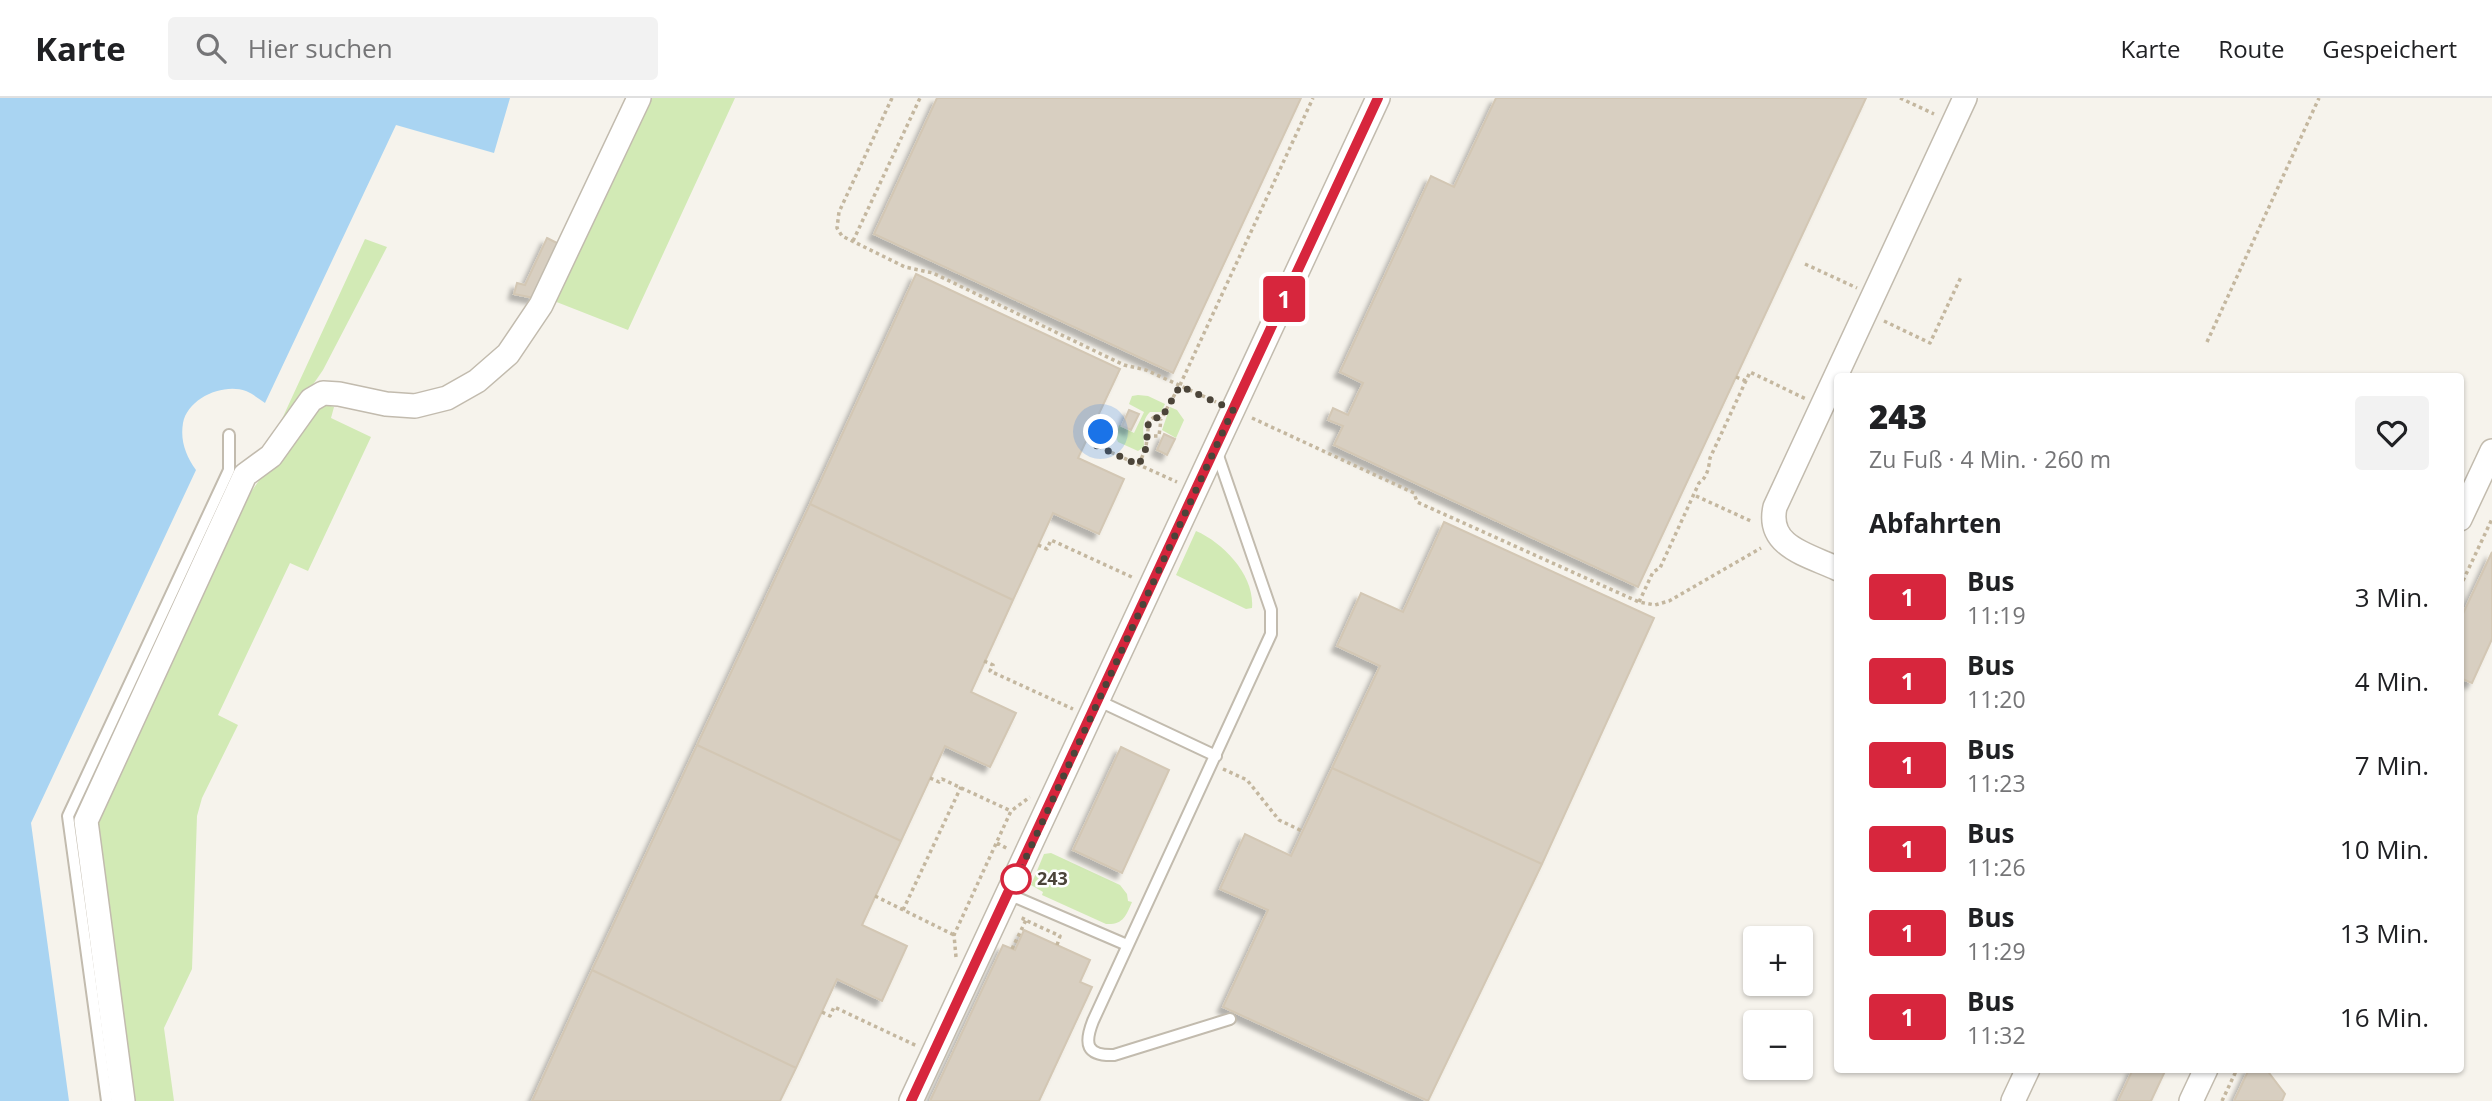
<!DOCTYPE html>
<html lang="de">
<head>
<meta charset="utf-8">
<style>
	:root { --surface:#fff; --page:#f2f2f2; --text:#202124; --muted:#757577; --line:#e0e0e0 }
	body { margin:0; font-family:"Open Sans",sans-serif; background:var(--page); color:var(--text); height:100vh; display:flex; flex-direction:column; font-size:26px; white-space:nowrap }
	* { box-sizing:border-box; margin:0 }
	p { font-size:23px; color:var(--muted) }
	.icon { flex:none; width:38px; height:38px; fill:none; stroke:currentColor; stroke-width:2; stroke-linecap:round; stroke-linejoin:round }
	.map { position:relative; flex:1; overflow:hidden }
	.panel { position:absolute; left:1834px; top:275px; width:630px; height:700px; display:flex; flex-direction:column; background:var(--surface); border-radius:7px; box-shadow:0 2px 5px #0004 }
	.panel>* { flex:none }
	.badge { padding:0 14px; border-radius:5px; font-size:24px; line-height:46px }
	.buttons { position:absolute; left:1743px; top:828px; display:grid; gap:14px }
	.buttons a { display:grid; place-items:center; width:70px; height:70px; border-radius:7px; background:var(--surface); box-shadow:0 2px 5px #0004; font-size:35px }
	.you { position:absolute; width:35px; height:35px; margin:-18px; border:5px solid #fff; border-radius:50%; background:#1a73e8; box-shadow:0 0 0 10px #1a73e833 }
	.map>.badge { position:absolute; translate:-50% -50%; box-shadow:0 0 0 4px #fff }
	h2 { padding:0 35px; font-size:26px; line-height:63px }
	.round { display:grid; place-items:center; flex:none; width:74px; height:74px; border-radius:7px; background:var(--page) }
	.headline { display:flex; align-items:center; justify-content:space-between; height:119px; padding:0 35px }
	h1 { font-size:33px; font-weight:800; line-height:52px }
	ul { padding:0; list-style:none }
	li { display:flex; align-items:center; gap:21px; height:84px; padding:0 35px }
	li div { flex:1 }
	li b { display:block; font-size:26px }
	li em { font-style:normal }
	li .badge { min-width:77px; font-weight:700; text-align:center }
	header { display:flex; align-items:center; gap:42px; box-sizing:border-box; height:98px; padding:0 35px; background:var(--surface); border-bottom:2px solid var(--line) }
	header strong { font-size:33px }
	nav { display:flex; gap:38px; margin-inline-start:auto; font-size:24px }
	.search { width:490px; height:63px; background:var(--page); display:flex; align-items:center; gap:18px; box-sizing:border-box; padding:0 24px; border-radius:7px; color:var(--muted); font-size:26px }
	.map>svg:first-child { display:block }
</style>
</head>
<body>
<header>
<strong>Karte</strong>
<div class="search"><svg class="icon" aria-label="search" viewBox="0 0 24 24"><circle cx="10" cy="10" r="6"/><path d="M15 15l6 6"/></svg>Hier suchen</div>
<nav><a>Karte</a><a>Route</a><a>Gespeichert</a></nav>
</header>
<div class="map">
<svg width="2492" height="1003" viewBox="0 0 2492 1003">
	<defs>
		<filter id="shadow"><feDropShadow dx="-5.5" dy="5.5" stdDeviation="2" flood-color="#0004"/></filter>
	</defs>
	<rect width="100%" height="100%" fill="#f6f3ec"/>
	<path fill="#d2eab5" d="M649,0H735L628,232L554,203Z
		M365,141L387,149L323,272L279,336L276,334Z
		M1138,297L1148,298L1165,306L1161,314H1150C1140,324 1144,336 1144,349L1138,353L1118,344L1116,339L1119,327L1134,335L1144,314L1129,306L1132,298Z
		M327,307L334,309L331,320L371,339L308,473L290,465L218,617L238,627L202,700L197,718L192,871L164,930L174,1003H130L94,723L240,410L306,314Z
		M1170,309L1177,312L1184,322L1176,340L1162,332Z
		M1196,433C1224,445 1255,478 1252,510L1246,511L1176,477Z
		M1051,755L1120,787L1127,796L1128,803L1132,804C1126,818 1123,827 1106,826L1042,797L1043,794L1031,787L1044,756Z"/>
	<path fill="#a9d4f2" d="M0,0H510L494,55L396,27L265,305C259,301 253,296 246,293C223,285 188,300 183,325C180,343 186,358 196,372L31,725L69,1003H0Z"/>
	<path fill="#d8cfc1" stroke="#d3c7b4" stroke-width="2" filter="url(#shadow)" d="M937,0H1301L1173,275L874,136Z
		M1496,0H1866L1638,489L1334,347L1343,328L1328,322L1333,310L1348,317L1363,285L1340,274L1412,119L1431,78L1454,89Z
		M547,140L559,146L534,200L514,196L517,185L525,187Z
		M916,176L1120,271L1078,360L1124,381L1099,436L1053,415L1013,502L810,406Z
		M1129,312L1139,316L1131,332L1122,328Z
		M1164,336L1175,341L1167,357L1157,352Z
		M810,406L1013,502L971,594L1016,615L990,669L945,648L901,743L697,647Z
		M1444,424L1654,520L1542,766L1332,670L1380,568L1337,548L1361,495L1403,514Z
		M2492,454V541L2472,585L2460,580V522Z
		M697,647L901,743L862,827L907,848L882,903L837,881L796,970L592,872Z
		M1121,649L1169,672L1122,775L1073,752Z
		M1332,670L1542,766L1428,1003L1223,909L1268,812L1220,791L1245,736L1291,758Z
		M1024,832L1090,862L1080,884L1092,889L1039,1003H930L1003,847L1015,852Z
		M592,872L796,970L780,1003H532Z
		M2133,971H2166L2151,1003H2118Z
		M2249,971H2266L2285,996L2282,1003H2234Z"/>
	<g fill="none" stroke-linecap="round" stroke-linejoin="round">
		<g stroke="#c2bbae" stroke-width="14">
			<path id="lane" d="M1216,352L1271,512V536L1093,923C1084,946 1086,958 1114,957L1230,921
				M1099,603L1216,658
				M1008,796L1127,847
				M107,1003L68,718L229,372V337"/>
		</g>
		<g stroke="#c2bbae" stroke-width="26">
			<path id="street" d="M2460,421L2492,353
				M1838,471C1809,457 1766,449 1775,409L1965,0
				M123,1003L86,723L245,377L271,358L311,302L323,295L339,296L386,306L415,308L447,300L477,283L508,256L541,207L639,0
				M911,1003L1378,0
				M2013,1003L2028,971
				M2191,1003L2206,971"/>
		</g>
		<path stroke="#c4b79f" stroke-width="3.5" stroke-dasharray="3.5 3.5" stroke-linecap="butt" d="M892,0L839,114L837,130L842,138L905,169L933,175L1124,267L1146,272L1216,304
			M1900,0L1934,16
			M853,143L920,0
			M1805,166L1857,190
			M1884,223L1930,245L1961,179
			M2207,244L2319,0
			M1736,279L1746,283
			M1252,320L1414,395L1417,404L1639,504L1655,507L1669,503L1761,450
			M1092,330L1101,334L1095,347L1177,384
			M1147,338H1159L1161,321
			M1139,367L1146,349L1149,323L1154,319L1161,321L1180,287L1313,0
			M1696,398L1753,424
			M1038,447L1047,451L1051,442L1134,480
			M2460,489L2492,421
			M1639,504L1653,474L1660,470L1699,385C1707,380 1709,369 1710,360L1750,274L1806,301
			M984,563L993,567L990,573L1073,611
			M1223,671L1247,682L1279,722L1302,733
			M930,680L939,684L942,681L1011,713
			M997,745L1008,751
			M875,798L954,837
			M903,812L961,689
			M1024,819L1023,821L1060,838L1057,847
			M1012,851L1026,822
			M956,859L954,837L1011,713L1030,699
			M822,914L830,918L834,909L917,948
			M2222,1003L2237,971"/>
		<use href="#lane" stroke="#fff" stroke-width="10"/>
		<use href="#street" stroke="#fff" stroke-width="23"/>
	</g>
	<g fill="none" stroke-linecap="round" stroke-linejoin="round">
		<g stroke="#fff" stroke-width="16">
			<path id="line" d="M911,1003L1378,0"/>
		</g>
		<use href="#line" stroke="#d7263d" stroke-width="10"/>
		<path stroke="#4b4439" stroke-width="7" stroke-dasharray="0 12.6" d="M1016,781L1233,312L1180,288L1161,321L1154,319C1143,328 1149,337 1146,349C1145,355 1141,361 1139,367L1095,347L1101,334"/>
	</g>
	<circle fill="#fff" stroke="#d7263d" stroke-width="3.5" cx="1016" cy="781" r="14"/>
	<g text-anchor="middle" stroke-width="5" stroke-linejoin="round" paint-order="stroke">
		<g font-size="18" font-weight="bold" fill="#4b4439" stroke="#fff" text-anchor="start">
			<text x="1037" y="787">243</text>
		</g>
	</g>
</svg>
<div class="buttons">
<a>+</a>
<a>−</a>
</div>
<div class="you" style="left:1101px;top:334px"></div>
<b class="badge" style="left:1284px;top:201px;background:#d7263d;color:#fff">1</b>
<section class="panel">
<div class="headline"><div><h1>243</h1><p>Zu Fuß · 4 Min. · 260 m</p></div><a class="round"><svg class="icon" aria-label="heart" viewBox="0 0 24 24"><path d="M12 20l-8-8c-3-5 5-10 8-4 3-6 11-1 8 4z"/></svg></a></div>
<h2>Abfahrten</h2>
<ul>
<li><span class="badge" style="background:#d7263d;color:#fff">1</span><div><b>Bus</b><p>11:19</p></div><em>3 Min.</em></li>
<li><span class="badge" style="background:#d7263d;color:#fff">1</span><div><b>Bus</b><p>11:20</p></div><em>4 Min.</em></li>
<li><span class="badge" style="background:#d7263d;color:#fff">1</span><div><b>Bus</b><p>11:23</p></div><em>7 Min.</em></li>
<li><span class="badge" style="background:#d7263d;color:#fff">1</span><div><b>Bus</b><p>11:26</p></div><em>10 Min.</em></li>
<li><span class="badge" style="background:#d7263d;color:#fff">1</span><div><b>Bus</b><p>11:29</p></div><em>13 Min.</em></li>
<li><span class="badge" style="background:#d7263d;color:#fff">1</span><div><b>Bus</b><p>11:32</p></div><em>16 Min.</em></li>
</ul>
</section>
</div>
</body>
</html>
